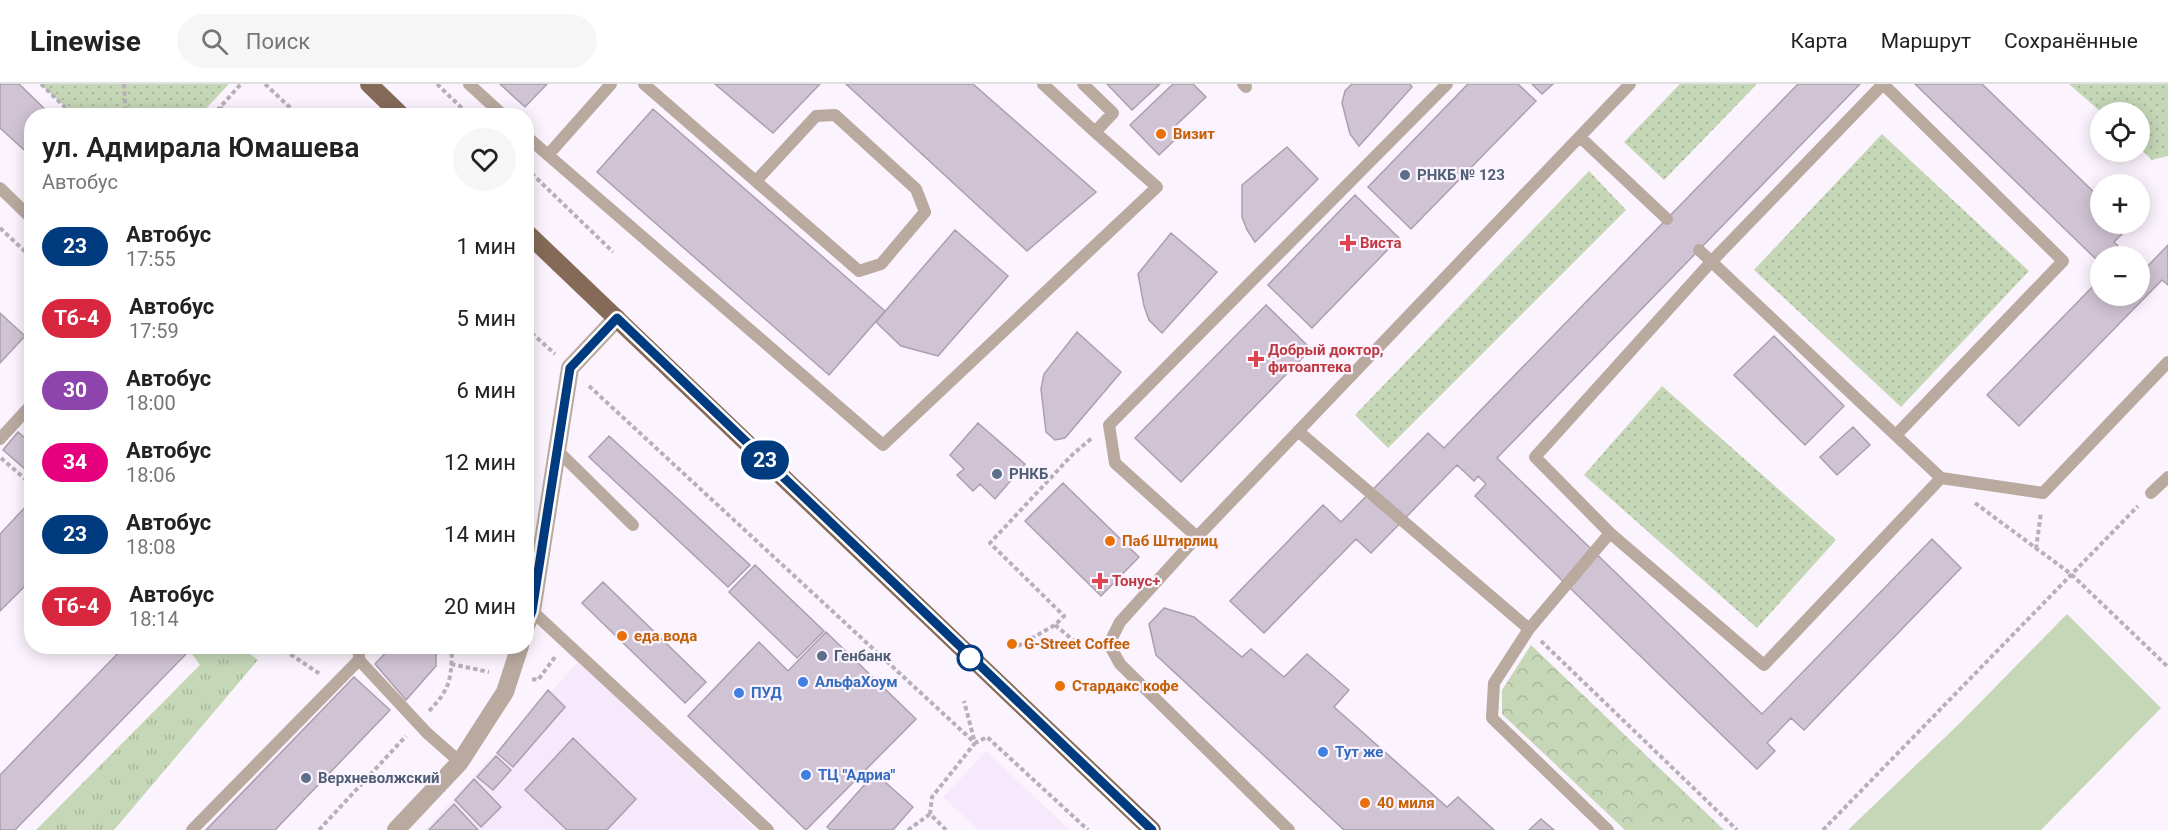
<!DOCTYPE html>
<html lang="ru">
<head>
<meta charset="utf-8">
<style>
	:root { --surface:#fff; --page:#f6f6f6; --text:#222; --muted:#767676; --line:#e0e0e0 }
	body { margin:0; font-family:Roboto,sans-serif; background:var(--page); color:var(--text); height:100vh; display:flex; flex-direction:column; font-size:22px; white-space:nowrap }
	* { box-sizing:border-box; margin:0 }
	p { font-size:20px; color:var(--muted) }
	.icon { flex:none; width:33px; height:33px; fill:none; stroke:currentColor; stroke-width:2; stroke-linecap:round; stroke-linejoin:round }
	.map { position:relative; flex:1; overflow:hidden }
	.sheet { position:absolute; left:24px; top:24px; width:510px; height:546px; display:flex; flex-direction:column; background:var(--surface); border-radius:24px; box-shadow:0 3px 15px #0003 }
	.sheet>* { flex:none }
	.badge { padding:0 12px; border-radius:20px; font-size:21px; line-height:39px }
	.controls { position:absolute; left:2090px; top:18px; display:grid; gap:12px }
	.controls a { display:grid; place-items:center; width:60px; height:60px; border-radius:50%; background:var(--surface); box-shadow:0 3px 15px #0003; font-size:30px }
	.map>.badge { position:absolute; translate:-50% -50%; box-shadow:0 0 0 3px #fff }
	.round { display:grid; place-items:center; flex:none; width:63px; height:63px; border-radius:32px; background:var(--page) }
	.summary { display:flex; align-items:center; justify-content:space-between; height:102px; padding:0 18px }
	h1 { font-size:28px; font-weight:600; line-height:45px }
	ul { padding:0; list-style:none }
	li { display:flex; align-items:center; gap:18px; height:72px; padding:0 18px }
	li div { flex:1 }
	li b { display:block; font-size:22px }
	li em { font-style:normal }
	li .badge { min-width:66px; font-weight:700; text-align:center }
	header { display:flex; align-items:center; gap:36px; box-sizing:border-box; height:84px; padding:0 30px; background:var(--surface); border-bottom:2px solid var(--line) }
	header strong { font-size:28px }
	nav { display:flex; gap:33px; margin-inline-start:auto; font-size:21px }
	.search { width:420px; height:54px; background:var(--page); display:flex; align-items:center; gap:15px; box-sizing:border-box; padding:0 21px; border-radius:33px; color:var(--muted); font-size:22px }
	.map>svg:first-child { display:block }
</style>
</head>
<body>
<header>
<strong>Linewise</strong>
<div class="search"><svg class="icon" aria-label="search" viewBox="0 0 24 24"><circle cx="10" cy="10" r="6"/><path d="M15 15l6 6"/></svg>Поиск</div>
<nav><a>Карта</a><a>Маршрут</a><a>Сохранённые</a></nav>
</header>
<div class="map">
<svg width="2168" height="746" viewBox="0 0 2168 746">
	<defs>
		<pattern id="grass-tufts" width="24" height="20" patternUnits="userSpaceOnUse" patternTransform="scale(1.5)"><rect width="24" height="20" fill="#c5d7b7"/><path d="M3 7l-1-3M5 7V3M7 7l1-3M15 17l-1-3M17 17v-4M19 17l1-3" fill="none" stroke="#a9b89d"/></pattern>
		<pattern id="forest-crowns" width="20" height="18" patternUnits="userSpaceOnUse" patternTransform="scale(1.5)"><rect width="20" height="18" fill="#c5d7b7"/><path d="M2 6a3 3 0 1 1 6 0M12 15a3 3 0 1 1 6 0" fill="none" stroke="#a9b89d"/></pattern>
		<pattern id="park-dots" width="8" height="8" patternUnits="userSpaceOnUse" patternTransform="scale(1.5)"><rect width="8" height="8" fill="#c5d7b7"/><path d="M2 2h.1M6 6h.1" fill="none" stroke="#a9b89d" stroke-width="1.8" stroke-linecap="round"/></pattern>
	</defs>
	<rect width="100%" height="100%" fill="#fbf3fd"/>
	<path fill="#f7e9fc" d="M578,578L756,746H425Z
		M986,667L1057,734L1069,746H978L943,713Z"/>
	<path fill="url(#grass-tufts)" d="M187,563H241L258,576L114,746H36L200,581Z"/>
	<path fill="url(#forest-crowns)" d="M1531,561L1724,746H1625L1502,630V606Z"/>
	<path fill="url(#park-dots)" d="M40,0H229L199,32L74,31Z
		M1680,0H1757L1664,96L1624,58Z
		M2069,0H2168V72L2152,76L2139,63V28H2101Z
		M1882,50L2029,187L1901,323L1754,186Z
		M1589,87L1626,126L1388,364L1355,331Z
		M1662,302L1836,456L1757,544L1584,391Z"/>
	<path fill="#c5d7b7" d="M2067,530L2161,624L2041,746H1848L1961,638Z"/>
	<path fill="#d0c3d4" stroke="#ab9faf" stroke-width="1.5" d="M0,0H19L52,32H32V73L0,44Z
		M500,0H547L525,23Z
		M715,0H820L773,49Z
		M846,0H973L1096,108L1027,167Z
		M1107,0H1160L1132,26Z
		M1173,0H1193L1206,13L1173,44L1180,51L1159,71L1130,41Z
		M1352,0H1410L1412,3L1359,62L1350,50L1342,19L1345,7Z
		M1468,0H1518L1536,17L1411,145L1368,103Z
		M1532,0H1553L1542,10Z
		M1798,0H1860L1497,374L1762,630L1932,455L1961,484L1804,646L1791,634L1767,659L1775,667L1757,685L1475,412L1486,400L1478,392L1474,397L1457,381L1371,469L1356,455L1264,549L1230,517L1323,421L1341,438L1428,349L1444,364Z
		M1915,0H1982L2100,114V140H2126L2129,143L2114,158L2128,172H2100V179Z
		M653,25L885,227L829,291L597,88Z
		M1287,63L1318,95L1255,158L1247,146L1242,133V101Z
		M1355,111L1399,154L1312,244L1268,201Z
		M955,146L1008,192L938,272L901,262L876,238Z
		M1171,149L1217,188L1162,249L1149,236L1144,222L1138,190Z
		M2168,161V201L2162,196L2019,342L1987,311L2100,195V212H2139V183L2143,187Z
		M1266,221L1311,265L1181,398L1135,354Z
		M0,229L25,252L0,279Z
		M1077,248L1121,288L1065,354L1055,356L1046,348L1041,305L1044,290Z
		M1774,252L1844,322L1805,361L1734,291Z
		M978,339L1025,380L995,415L980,400L973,407L957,391L964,385L950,371Z
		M1853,343L1870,361L1837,391L1820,373Z
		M18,348L32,360V391L3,366Z
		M609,352L750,481L728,503L589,373Z
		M1063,399L1139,473L1101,512L1025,437Z
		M30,418L32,495L0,527V450Z
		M755,481L824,547L797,574L729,508Z
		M603,498L706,598L685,619L582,519Z
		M1164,524L1194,533L1242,573L1251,565L1284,593L1307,570L1349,606L1334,623L1447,723L1458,713L1494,746H1344L1156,571L1149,540Z
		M826,548L916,635L806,746L688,632L759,558L788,587Z
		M125,562H179L186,570L15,746H0V691Z
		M392,562H436V582L406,616L375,580Z
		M354,593L390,626L275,746H206Z
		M548,606L565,623L513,683L497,669Z
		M573,654L636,715L607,746H567L525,706Z
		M496,672L511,686L493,706L477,693Z
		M875,689L913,723L893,746H831L827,743Z
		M474,695L501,723L481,743L455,716Z
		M454,720L478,746H429Z
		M1541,735L1554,746H1529Z"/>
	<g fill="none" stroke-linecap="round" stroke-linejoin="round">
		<path stroke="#b7b0b9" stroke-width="4" stroke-dasharray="4.5 3" stroke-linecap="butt" d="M41,0L74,32
			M124,0L126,32
			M265,0L299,32
			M437,0L470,32
			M220,23L229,32
			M212,32L241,0
			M526,84L613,168
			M0,144L32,174
			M526,244L555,270
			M589,302L975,659L987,653L1088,746
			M1,374L32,401
			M1975,419L2071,490L2168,583
			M2036,465L2041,428
			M1055,541L1079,561H1090
			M1541,557L1737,746
			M278,562L320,590
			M1018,562L1055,541L1064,532L990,459L1073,370L1092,354
			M451,580L489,588
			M532,595L538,596L555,573
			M429,627C452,603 451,594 452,562
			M319,746L406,652
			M908,746L930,730
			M946,746L930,730L932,713L975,659L964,617
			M1823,746L2138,422"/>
		<path stroke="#b9a99f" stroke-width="12" d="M469,0L504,32
			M644,0L859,187L881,180L925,128L916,105L835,31L816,32L756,97
			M1043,0L1095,48
			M1243,0L1246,3
			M1883,0L2063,177L1896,351
			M526,52L883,361L1157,103L1095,48L1113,29L1083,0
			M1580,53L1667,135
			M548,71L611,0
			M0,104L32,135
			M1699,166L1941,394L2043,409L2168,278
			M1298,347L1529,545
			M0,355L32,320
			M557,366L633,441
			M2151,409L2168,393
			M1610,449L1535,373L1711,178L1883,0
			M1197,453L1115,379L1109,341L1447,0
			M532,527L768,746
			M359,562V576L427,649L460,678
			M192,746L359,576
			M1289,746L1120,580L1109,560L1120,538L1197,453L1630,0
			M1608,746L1492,634L1494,599L1529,545L1610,449L1764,581L1941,394"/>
		<path stroke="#b9a99f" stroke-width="18" d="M526,542L532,527L570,284L617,234
			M396,746L460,678L505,608L520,562"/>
		<path stroke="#856a58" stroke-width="18" d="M369,0L402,32
			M526,148L1152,746"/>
	</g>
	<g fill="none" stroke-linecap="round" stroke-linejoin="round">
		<g stroke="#fff" stroke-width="14">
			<path id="line" d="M526,542L532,527L570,284L617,234L1152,746"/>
		</g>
		<use href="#line" stroke="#003b80" stroke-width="9"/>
	</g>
	<g fill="#e8710a" stroke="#fbf3fd" stroke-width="2">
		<circle cx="1161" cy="50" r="6"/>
		<circle cx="1110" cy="457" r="6"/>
		<circle cx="622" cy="552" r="6"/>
		<circle cx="1012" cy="560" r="6"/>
		<circle cx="1060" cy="602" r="6"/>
		<circle cx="1365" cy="719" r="6"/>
	</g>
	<g fill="#5c6f8a" stroke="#fbf3fd" stroke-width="2">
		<circle cx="1405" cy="91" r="6"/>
		<circle cx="997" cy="390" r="6"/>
		<circle cx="822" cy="572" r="6"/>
		<circle cx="306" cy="694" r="6"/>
	</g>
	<g fill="#e0444e" stroke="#fbf3fd" stroke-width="2">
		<path d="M1345 150h6v6h6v6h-6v6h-6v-6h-6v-6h6z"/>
		<path d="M1253 266h6v6h6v6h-6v6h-6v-6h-6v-6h6z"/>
		<path d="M1097 488h6v6h6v6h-6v6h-6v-6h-6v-6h6z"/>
	</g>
	<circle fill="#fff" stroke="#003b80" stroke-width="3" cx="970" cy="574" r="12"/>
	<g fill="#3f7fe0" stroke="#fbf3fd" stroke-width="2">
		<circle cx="803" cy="598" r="6"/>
		<circle cx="739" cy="609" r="6"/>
		<circle cx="1323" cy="668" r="6"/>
		<circle cx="806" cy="691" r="6"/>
	</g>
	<g text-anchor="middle" stroke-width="4.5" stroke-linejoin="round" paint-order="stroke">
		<g font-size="15" font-weight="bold" fill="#c56008" stroke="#fbf3fd" text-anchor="start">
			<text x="1173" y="55">Визит</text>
			<text x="1122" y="462">Паб Штирлиц</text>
			<text x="634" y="557">еда вода</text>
			<text x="1024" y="565">G-Street Coffee</text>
			<text x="1072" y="607">Стардакс кофе</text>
			<text x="1377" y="724">40 миля</text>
		</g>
		<g font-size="15" font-weight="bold" fill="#4e5e75" stroke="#fbf3fd" text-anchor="start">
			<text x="1417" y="96">РНКБ № 123</text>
			<text x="1009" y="395">РНКБ</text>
			<text x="834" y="577">Генбанк</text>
			<text x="318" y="699">Верхневолжский</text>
		</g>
		<g font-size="15" font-weight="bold" fill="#be3a42" stroke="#fbf3fd" text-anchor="start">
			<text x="1360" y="164">Виста</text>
			<text x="1268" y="271">Добрый доктор,<tspan x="1268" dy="17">фитоаптека</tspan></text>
			<text x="1112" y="502">Тонус+</text>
		</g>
		<g font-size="15" font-weight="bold" fill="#366cbe" stroke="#fbf3fd" text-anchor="start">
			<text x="815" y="603">АльфаХоум</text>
			<text x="751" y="614">ПУД</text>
			<text x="1335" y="673">Тут же</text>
			<text x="818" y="696">ТЦ "Адриа"</text>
		</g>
	</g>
</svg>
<div class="controls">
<a><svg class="icon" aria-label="locate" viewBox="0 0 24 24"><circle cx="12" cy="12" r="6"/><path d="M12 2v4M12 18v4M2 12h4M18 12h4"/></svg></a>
<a>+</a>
<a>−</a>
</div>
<b class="badge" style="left:765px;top:376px;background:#003b80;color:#fff">23</b>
<section class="sheet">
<div class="summary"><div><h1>ул. Адмирала Юмашева</h1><p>Автобус</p></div><a class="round"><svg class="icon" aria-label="heart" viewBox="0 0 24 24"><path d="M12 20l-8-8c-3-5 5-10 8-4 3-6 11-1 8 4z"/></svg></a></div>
<ul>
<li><span class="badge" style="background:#003b80;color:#fff">23</span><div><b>Автобус</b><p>17:55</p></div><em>1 мин</em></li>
<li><span class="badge" style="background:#d7263d;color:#fff">Тб-4</span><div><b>Автобус</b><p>17:59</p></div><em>5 мин</em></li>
<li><span class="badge" style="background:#8e44ad;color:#fff">30</span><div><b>Автобус</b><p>18:00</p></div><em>6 мин</em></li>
<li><span class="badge" style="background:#e6007e;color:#fff">34</span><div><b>Автобус</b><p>18:06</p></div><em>12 мин</em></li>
<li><span class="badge" style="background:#003b80;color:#fff">23</span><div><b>Автобус</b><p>18:08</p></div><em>14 мин</em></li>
<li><span class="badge" style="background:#d7263d;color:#fff">Тб-4</span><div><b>Автобус</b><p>18:14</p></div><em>20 мин</em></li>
</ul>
</section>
</div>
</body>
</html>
